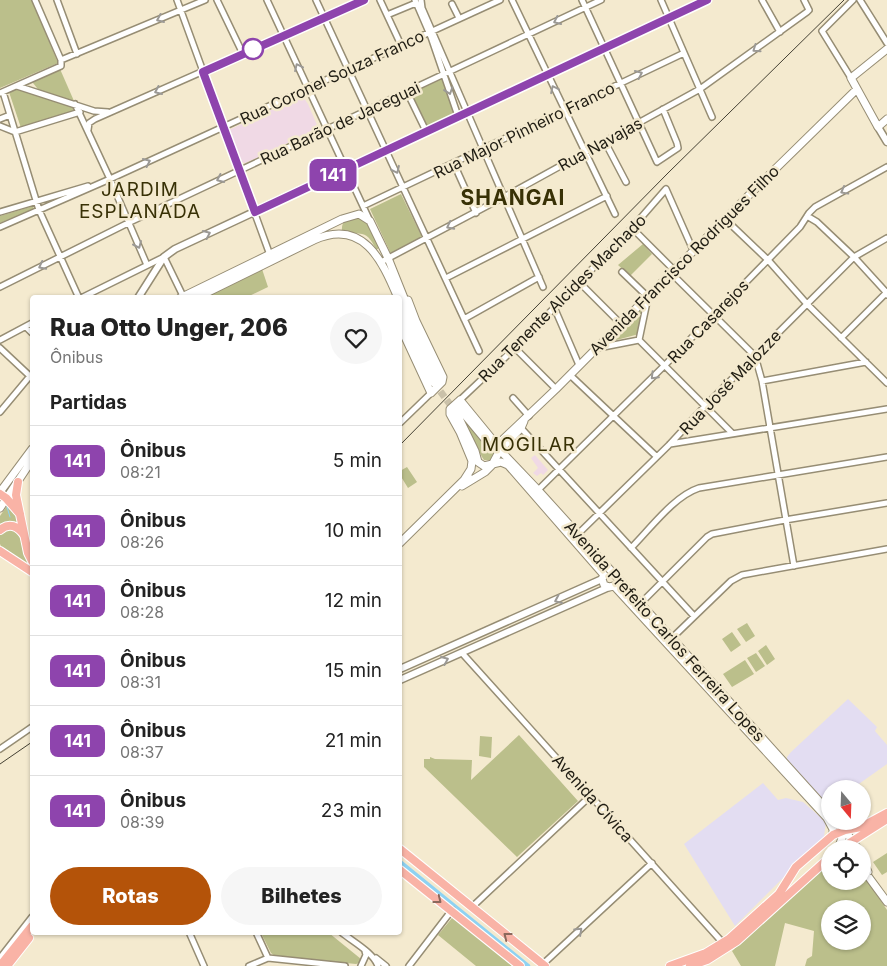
<!DOCTYPE html>
<html lang="pt">
<head>
<meta charset="utf-8">
<style>
	:root { --surface:#fff; --page:#f6f6f6; --text:#222; --muted:#767676; --line:#e0e0e0; --accent:#b45309 }
	body { margin:0; font-family:Inter,sans-serif; background:var(--page); color:var(--text); height:100vh; display:flex; flex-direction:column; font-size:19px; white-space:nowrap }
	* { box-sizing:border-box; margin:0 }
	p { font-size:16px; color:var(--muted) }
	.icon { flex:none; width:28px; height:28px; fill:none; stroke:currentColor; stroke-width:2; stroke-linecap:round; stroke-linejoin:round }
	.map { position:relative; flex:1; overflow:hidden }
	.sheet { position:absolute; left:30px; top:295px; width:372px; height:640px; display:flex; flex-direction:column; background:var(--surface); border-radius:5px; box-shadow:0 1px 4px #0004 }
	.sheet>* { flex:none }
	.badge { padding:0 10px; border-radius:8px; font-size:18px; line-height:32px }
	.needle { width:32px; rotate:161deg }
	.buttons { position:absolute; left:821px; top:780px; display:grid; gap:10px }
	.buttons a { display:grid; place-items:center; width:50px; height:50px; border-radius:50%; background:var(--surface); box-shadow:0 1px 4px #0004; font-size:25px }
	.map>.badge { position:absolute; translate:-50% -50%; box-shadow:0 0 0 2px #fff }
	h2 { padding:0 20px; font-size:19px; line-height:45px }
	.round { display:grid; place-items:center; flex:none; width:52px; height:52px; border-radius:26px; background:var(--page) }
	.headline { display:flex; align-items:center; justify-content:space-between; height:85px; padding:0 20px }
	h1 { font-size:24px; font-weight:800; line-height:38px }
	.primary-button { display:flex; gap:10px; margin-top:auto; padding:10px 20px }
	.primary-button a { flex:1; height:58px; border-radius:30px; background:var(--accent); color:#fff; font-size:20px; font-weight:800; line-height:58px; text-align:center }
	.primary-button a+a { background:var(--page); color:var(--text) }
	ul { padding:0; list-style:none }
	li { display:flex; align-items:center; gap:15px; height:70px; padding:0 20px; border-top:1px solid var(--line) }
	li div { flex:1 }
	li b { display:block; font-size:19px }
	li em { font-style:normal }
	li .badge { min-width:55px; font-weight:700; text-align:center }
	.map>svg:first-child { display:block }
</style>
</head>
<body>
<div class="map">
<svg width="887" height="966" viewBox="0 0 887 966">
	<rect width="100%" height="100%" fill="#f4eacf"/>
	<path fill="#e3ddf2" d="M848,699L877,727L875,731L887,745V764L856,786L857,789H830V810L787,762V757L791,752Z
		M763,783L778,800L786,798L803,802L826,822L824,837L735,926L684,844Z"/>
	<path fill="#f0d9e5" d="M299,97H303L308,104L317,125V129L254,159L245,163L242,162L229,130Z
		M535,455L548,470L543,475L541,473L537,476L533,473L538,468L531,458Z"/>
	<path fill="#bbbf8b" fill-rule="evenodd" d="M0,0H32L58,63L0,88Z
		M60,69L74,101L73,102L41,93L33,83L34,80Z
		M442,77L454,108V116L428,127L410,93Z
		M18,89L73,107L74,111L21,128L9,92Z
		M401,194L422,237L391,254L370,209Z
		M33,206L34,209L0,223V216Z
		M355,216C369,220 374,235 379,247L378,249H376C373,244 369,235 362,234C355,232 349,235 342,231C341,221 347,219 355,216Z
		M643,244L652,254L630,276L618,265Z
		M262,269L268,287L247,297L202,298Z
		M644,306L639,334L609,342Z
		M460,413L487,444L497,451L491,460H484L482,457Z
		M407,467L417,482L408,488L400,475V471Z
		M9,503L14,512L19,525L0,526V516Z
		M7,529H13C28,542 17,553 32,564V569L3,550L0,544V535Z
		M747,623L755,636L746,642L737,629Z
		M732,632L741,645L731,652L722,639Z
		M766,645L775,659L767,665L758,651Z
		M756,653L765,666L756,672L747,658Z
		M745,660L754,674L732,687L723,674Z
		M519,735L578,801L517,857L424,767V759H430V757L435,759L472,760L471,780Z
		M480,736L492,737L491,758L479,756Z
		M887,853V872L882,875L873,862Z
		M830,865V881H862L863,874L887,910V966H805L807,959L812,956L814,931L785,923L775,966H741L732,951L823,868ZM830,909H862V941H830Z
		M452,918H454L512,966H476L438,935Z
		M261,933H329L361,959L362,962L356,964L275,956L271,953Z"/>
	<g fill="none" stroke-linecap="round" stroke-linejoin="round">
		<path stroke="#8ed2f2" stroke-width="1" d="M7,507L10,517"/>
		<path stroke="#8ed2f2" stroke-width="4.5" d="M400,862L528,966"/>
		<path stroke="#cac1a9" stroke-width="7" stroke-dasharray="7 3.5" stroke-linecap="butt" d="M434,383L455,411"/>
		<g stroke="#968d74" stroke-width="8">
			<path id="minor" d="M57,0L77,54
				M177,0L270,255
				M217,0L243,54
				M267,0L369,219
				M316,0L479,351
				M380,0L401,45
				M415,0L431,37L458,116
				M421,0L422,8C463,101 502,194 543,287
				M512,0L615,214
				M582,0L657,162L678,148L677,143L663,109
				M661,0L712,117
				M762,0L780,32
				M860,0L887,43
				M452,4L459,18
				M387,15L416,3
				M61,60L205,0
				M851,78L822,31L853,0
				M17,86L94,111L108,112
				M3,92L39,210L79,298
				M407,92L426,131
				M0,93L61,66V60L35,0
				M75,104L110,179L147,265
				M0,119L10,115
				M0,126L15,132L80,112
				M88,130L89,123L95,119L364,0
				M605,142L626,182
				M454,164L476,213
				M363,206L684,53
				M0,212L88,186
				M807,216L817,222L854,257L886,292L887,295
				M725,219L768,260L807,304L887,383
				M0,227L110,179L500,0
				M632,228L674,270
				M381,262L504,197L700,89L807,12L809,10L804,0
				M622,272L648,297L639,340
				M671,273L755,356L762,381L794,566
				M446,278L607,196
				M579,282L620,323
				M0,287L128,223L601,0
				M81,298L164,257L183,296
				M554,307L579,365
				M464,319L539,277
				M26,327L32,333
				M841,338L887,292
				M0,340L32,323
				M639,340L732,433
				M0,348L32,378
				M515,348L556,389
				M598,348L639,340
				M570,375L656,456
				M762,381L866,362
				M513,398L529,416
				M460,400L515,348L632,228L666,189L693,250
				M0,412L30,376
				M400,423L431,393
				M520,427L694,616
				M670,444L887,409
				M538,490L665,365L800,227L809,213L815,207L887,167
				M578,534L670,444L706,405L854,257L887,238
				M631,548C650,529 674,496 699,488L887,457
				M640,604L707,537L712,534L785,520L887,503
				M672,638L731,581L742,575L887,549
				M462,653L723,943
				M0,749L32,727
				M472,907L585,801
				M189,932L204,966
				M256,932L268,958L345,966
				M341,932C353,942 373,952 378,966
				M0,958L32,917
				M376,958L386,966
				M543,964L652,863
				M249,966L268,958
				M361,966L366,955L365,951
				M409,966L452,910"/>
		</g>
		<g stroke="#968d74" stroke-width="9">
			<path id="tertiary" d="M878,127L887,142
				M138,298L164,257L175,249L707,0
				M400,669L602,579
				M400,680L609,587"/>
		</g>
		<g stroke="#968d74" stroke-width="9">
			<path id="secondary" d="M851,78L878,127L887,119
				M851,78L887,49
				M180,298L342,219L359,214L370,221L388,258L404,298L408,317L438,379
				M196,298L314,240C363,218 382,260 398,298
				M400,306L403,319L434,383
				M400,326L431,393L442,382L443,377L416,321L408,300
				M459,408L484,438L496,446L538,490L830,813
				M456,412L475,451L478,462L484,466L501,462L508,465L604,575
				M464,480L471,469L472,461L460,432L450,414V409L460,400L492,439L496,446L556,389L764,180L857,89
				M462,486L485,472L492,465L500,450L521,428L524,421
				M0,492L32,449
				M0,508L32,460
				M400,543L468,476
				M604,575L602,579L604,585L609,587L614,586
				M614,586L827,818L833,829V835
				M838,821L858,849
				M838,849L845,830
				M862,859L868,872
				M862,868L887,902"/>
		</g>
		<g stroke="#fff" stroke-width="10">
			<path id="primary" d="M18,482L16,495L28,553L32,561
				M0,494L6,498L20,514
				M0,530C9,522 18,526 24,535
				M0,551L32,572
				M400,849L545,966
				M840,849L887,819
				M400,870L520,966
				M0,966L32,926
				M7,966L29,938
				M670,966L706,953L729,939L779,894L796,867L833,835L845,830L861,827L887,813
				M690,966L707,960L737,941L830,857"/>
		</g>
		<use href="#minor" stroke="#fff" stroke-width="5"/>
		<use href="#tertiary" stroke="#fff" stroke-width="6"/>
		<use href="#secondary" stroke="#fff" stroke-width="7"/>
		<use href="#primary" stroke="#f9b3a6" stroke-width="8"/>
		<path stroke="#444033" stroke-width="1" d="M400,445L668,173L844,0
			M0,764L32,742"/>
	</g>
	<defs><path id="oneway-chevron" d="M-2-3.5L2.5 0L-2 3.5" fill="none" stroke-width="1.6" stroke-linecap="round" stroke-linejoin="round" transform="scale(1.25)"/></defs>
	<g stroke="#9b9995">
		<use href="#oneway-chevron" transform="translate(160 19) rotate(157)"/>
		<use href="#oneway-chevron" transform="translate(557 21) rotate(155)"/>
		<use href="#oneway-chevron" transform="translate(756 49) rotate(145)"/>
		<use href="#oneway-chevron" transform="translate(298 67) rotate(-115)"/>
		<use href="#oneway-chevron" transform="translate(639 74) rotate(-25)"/>
		<use href="#oneway-chevron" transform="translate(554 89) rotate(-116)"/>
		<use href="#oneway-chevron" transform="translate(158 91) rotate(156)"/>
		<use href="#oneway-chevron" transform="translate(449 91) rotate(71)"/>
		<use href="#oneway-chevron" transform="translate(147 162) rotate(-25)"/>
		<use href="#oneway-chevron" transform="translate(396 170) rotate(65)"/>
		<use href="#oneway-chevron" transform="translate(220 179) rotate(155)"/>
		<use href="#oneway-chevron" transform="translate(844 191) rotate(151)"/>
		<use href="#oneway-chevron" transform="translate(450 226) rotate(153)"/>
		<use href="#oneway-chevron" transform="translate(207 234) rotate(-25)"/>
		<use href="#oneway-chevron" transform="translate(138 245) rotate(66)"/>
		<use href="#oneway-chevron" transform="translate(42 266) rotate(153)"/>
		<use href="#oneway-chevron" transform="translate(654 376) rotate(135)"/>
		<use href="#oneway-chevron" transform="translate(558 600) rotate(156)"/>
		<use href="#oneway-chevron" transform="translate(445 660) rotate(-23)"/>
		<use href="#oneway-chevron" transform="translate(579 931) rotate(-43)"/>
	</g>
	<g stroke="#8c685c">
		<use href="#oneway-chevron" transform="translate(438 900) rotate(38)"/>
		<use href="#oneway-chevron" transform="translate(507 936) rotate(-142)"/>
	</g>
	<g fill="none" stroke-linecap="round" stroke-linejoin="round">
		<g stroke="#fff" stroke-width="11">
			<path id="line" d="M364,0L203,72L255,212L707,0"/>
		</g>
		<use href="#line" stroke="#8e44ad" stroke-width="8"/>
	</g>
	<circle fill="#fff" stroke="#8e44ad" stroke-width="2.5" cx="253" cy="49" r="10"/>
	<g text-anchor="middle" stroke-width="5" stroke-linejoin="round" paint-order="stroke">
		<g font-size="16" fill="#201d13" stroke="#f4eacf">
			<text transform="translate(332 77) rotate(-25)" y="6">Rua Coronel Souza Franco</text>
			<text transform="translate(340 123) rotate(-25)" y="6">Rua Barão de Jaceguai</text>
			<text transform="translate(524 130) rotate(-26)" y="6">Rua Major Pinheiro Franco</text>
			<text transform="translate(600 144) rotate(-29)" y="6">Rua Navajas</text>
			<text transform="translate(684 260) rotate(-45)" y="6">Avenida Francisco Rodrigues Filho</text>
			<text transform="translate(562 298) rotate(-45)" y="6">Rua Tenente Alcides Machado</text>
			<text transform="translate(708 321) rotate(-46)" y="6">Rua Casarejos</text>
			<text transform="translate(730 382) rotate(-46)" y="6">Rua José Malozze</text>
			<text transform="translate(665 631) rotate(48)" y="6">Avenida Prefeito Carlos Ferreira Lopes</text>
			<text transform="translate(593 798) rotate(48)" y="6">Avenida Cívica</text>
		</g>
		<g font-size="19" letter-spacing="1" fill="#383106" stroke="#f4eacf">
			<text x="140" y="196">JARDIM<tspan x="140" dy="22">ESPLANADA</tspan></text>
			<text x="529" y="451">MOGILAR</text>
		</g>
		<g font-size="21" font-weight="bold" letter-spacing="1" fill="#383106" stroke="#f4eacf">
			<text x="513" y="205">SHANGAI</text>
		</g>
	</g>
</svg>
<div class="buttons">
<a><svg class="needle" viewBox="-14 -14 28 28"><path d="M0-13l5 13h-10z" fill="#e53935"/><path d="M0 13l5-13h-10z" fill="#767676"/></svg></a>
<a><svg class="icon" aria-label="locate" viewBox="0 0 24 24"><circle cx="12" cy="12" r="6"/><path d="M12 2v4M12 18v4M2 12h4M18 12h4"/></svg></a>
<a><svg class="icon" aria-label="layers" viewBox="0 0 24 24"><path d="M12 4l9 5-9 5-9-5zM3 14l9 5 9-5"/></svg></a>
</div>
<b class="badge" style="left:333px;top:175px;background:#8e44ad;color:#fff">141</b>
<section class="sheet">
<div class="headline"><div><h1>Rua Otto Unger, 206</h1><p>Ônibus</p></div><a class="round"><svg class="icon" aria-label="heart" viewBox="0 0 24 24"><path d="M12 20l-8-8c-3-5 5-10 8-4 3-6 11-1 8 4z"/></svg></a></div>
<h2>Partidas</h2>
<ul>
<li><span class="badge" style="background:#8e44ad;color:#fff">141</span><div><b>Ônibus</b><p>08:21</p></div><em>5 min</em></li>
<li><span class="badge" style="background:#8e44ad;color:#fff">141</span><div><b>Ônibus</b><p>08:26</p></div><em>10 min</em></li>
<li><span class="badge" style="background:#8e44ad;color:#fff">141</span><div><b>Ônibus</b><p>08:28</p></div><em>12 min</em></li>
<li><span class="badge" style="background:#8e44ad;color:#fff">141</span><div><b>Ônibus</b><p>08:31</p></div><em>15 min</em></li>
<li><span class="badge" style="background:#8e44ad;color:#fff">141</span><div><b>Ônibus</b><p>08:37</p></div><em>21 min</em></li>
<li><span class="badge" style="background:#8e44ad;color:#fff">141</span><div><b>Ônibus</b><p>08:39</p></div><em>23 min</em></li>
</ul>
<div class="primary-button"><a>Rotas</a><a>Bilhetes</a></div>
</section>
</div>
</body>
</html>
